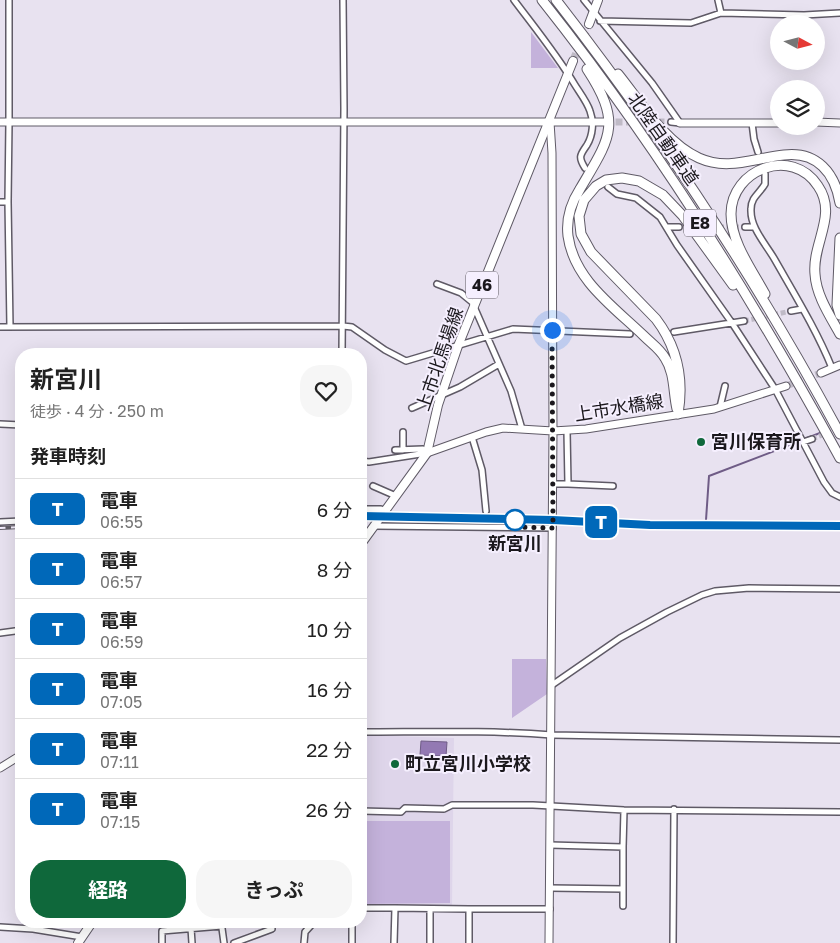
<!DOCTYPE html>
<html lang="ja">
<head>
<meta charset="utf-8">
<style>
	:root { --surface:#fff; --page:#f6f6f6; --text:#222; --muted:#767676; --line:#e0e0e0; --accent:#0f683b }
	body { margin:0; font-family:"Golos Text","Noto Sans JP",sans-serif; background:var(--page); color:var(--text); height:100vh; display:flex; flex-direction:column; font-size:19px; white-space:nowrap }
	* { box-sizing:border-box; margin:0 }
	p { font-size:16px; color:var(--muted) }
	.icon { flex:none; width:28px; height:28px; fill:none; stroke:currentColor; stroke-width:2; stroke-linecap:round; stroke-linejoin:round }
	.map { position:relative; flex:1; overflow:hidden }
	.sheet { position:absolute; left:15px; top:348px; width:352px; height:580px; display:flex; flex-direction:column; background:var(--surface); border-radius:20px; box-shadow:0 5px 20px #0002 }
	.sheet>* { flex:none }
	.badge { padding:0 10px; border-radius:8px; font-size:18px; line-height:32px }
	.needle { width:32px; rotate:97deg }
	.fabs { position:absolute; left:770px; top:15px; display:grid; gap:10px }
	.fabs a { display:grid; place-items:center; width:55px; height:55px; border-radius:50%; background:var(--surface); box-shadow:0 5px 20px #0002; font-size:25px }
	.you { position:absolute; width:25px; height:25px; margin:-12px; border:4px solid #fff; border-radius:50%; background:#1a73e8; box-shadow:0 0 0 8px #1a73e833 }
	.map>.badge { position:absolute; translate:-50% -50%; box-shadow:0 0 0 2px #fff }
	h2 { padding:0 15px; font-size:19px; line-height:45px }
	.round { display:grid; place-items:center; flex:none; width:52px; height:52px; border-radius:20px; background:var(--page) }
	.overview { display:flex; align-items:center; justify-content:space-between; height:85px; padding:0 15px }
	h1 { font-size:24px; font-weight:700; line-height:38px }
	.button { display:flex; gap:10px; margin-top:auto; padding:10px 15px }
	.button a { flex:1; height:58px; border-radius:20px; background:var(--accent); color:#fff; font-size:20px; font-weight:700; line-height:58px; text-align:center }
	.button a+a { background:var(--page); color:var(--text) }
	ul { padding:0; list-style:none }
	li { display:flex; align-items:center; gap:15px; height:60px; padding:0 15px; border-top:1px solid var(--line) }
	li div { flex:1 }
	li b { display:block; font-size:19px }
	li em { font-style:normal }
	li .badge { min-width:55px; font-weight:700; text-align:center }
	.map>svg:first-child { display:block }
</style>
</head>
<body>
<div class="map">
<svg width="840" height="943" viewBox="0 0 840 943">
	<rect width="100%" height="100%" fill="#e8e2f0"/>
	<path fill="#ded5ea" d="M361,735L454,738L452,906L361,905Z"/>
	<path fill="#c4b2db" d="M531,32L558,68H531Z
		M512,659H546L547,694L512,718Z
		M361,821H450V903L361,904Z"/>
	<path fill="#9379b3" stroke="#6f5c86" d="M421,741L447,742L446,756L420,755Z"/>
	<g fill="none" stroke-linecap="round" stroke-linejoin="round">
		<path stroke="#6f5c86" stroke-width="2" d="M807,438L820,433
			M706,520L709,476L798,442"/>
		<path stroke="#bfbac6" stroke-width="5" stroke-dasharray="5 2.5" stroke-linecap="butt" d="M704,227H745
			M744,321L791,311
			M812,439L840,428"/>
		<path stroke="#bfbac6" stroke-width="7" stroke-dasharray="7 3.5" stroke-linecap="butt" d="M605,122H671
			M786,386L821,373"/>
		<path stroke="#bfbac6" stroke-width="8" stroke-dasharray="8 4" stroke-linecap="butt" d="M573,61L589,24"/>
		<g stroke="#5f5a66" stroke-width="8">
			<path id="street" d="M9,0V122L8,202L10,327
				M514,0C535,28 557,55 575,85C580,93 587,102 590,111C594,122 593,135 587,145C580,155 578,157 585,168
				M584,0L652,83L680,123
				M718,0L721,13
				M600,21L691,23L721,13L804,15L840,13
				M671,122L680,123
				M752,123L754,139L758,152
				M765,174V184C760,193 751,197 751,209C750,228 766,244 775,260C795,295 817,331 832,368
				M608,187L617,194L636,198L660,217L677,245L732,323L775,389L824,482L832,493L840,497
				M0,202H8
				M667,227H679
				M745,227H754
				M437,284L461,293L472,302L511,391L522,429
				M791,311L802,309
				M0,327L343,326L352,327L385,350L406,361L513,329L630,334
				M674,332L744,321
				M342,354L344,109L343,0
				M720,407L725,386
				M412,408L460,387L499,364
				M0,424L21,425
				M403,432V450
				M472,437L482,470L486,511
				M803,442L812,439
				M395,450L423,449L427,453
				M361,461L369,462L427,453
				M553,484H568L567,431
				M568,484L613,486
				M373,486L396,496
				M361,509H381L385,511
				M0,522L21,521
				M374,526L553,528
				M0,633L15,631
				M552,685L620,638L667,612L702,595L715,591L749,588L840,589
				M361,732C425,732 488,730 552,735L840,740
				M361,811L401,812L405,808L444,809L452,805H533L624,810L840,812
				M550,845L623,847L624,810
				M550,888L623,889V847
				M623,889V906
				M361,908H395L394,943
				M395,908L469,909
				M221,921L224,943
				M0,927L33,929L82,937
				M191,928L192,943
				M162,943V931L222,926
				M234,943L272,929L271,921
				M304,943L305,932L315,921
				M352,943V921
				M430,943V909
				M469,943V909H550
				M673,943L674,809"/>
		</g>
		<g stroke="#5f5a66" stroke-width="9">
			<path id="secondary" d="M0,122H605
				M816,122L840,123
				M680,123H779
				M821,373L840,365
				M427,453L486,432L503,428L553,431L586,429L714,409L786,386
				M0,768L21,755
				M549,943L553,431L552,153L550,122"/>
		</g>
		<g stroke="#5f5a66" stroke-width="10">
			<path id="primary" d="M589,24L598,0
				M361,544L427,453L438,405L458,346L573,61
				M78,943L93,921"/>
		</g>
		<g stroke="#5f5a66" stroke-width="11">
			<path id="highway" d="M542,0C655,142 753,299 840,458
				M556,0C662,136 758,282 840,434
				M587,69C623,124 610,138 580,189C571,203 566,219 568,236C574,280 614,307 644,336C651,343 660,349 665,358C675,373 673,392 677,409
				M618,74C640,101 665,143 699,158C728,171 754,158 784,155C817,151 835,173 840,203
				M840,238L837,305L840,315
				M765,294C752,270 731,242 731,214C731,169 792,146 818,186C838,215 812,243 815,274C816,295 830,316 840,334
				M678,414C684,379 678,348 656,319L591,252L581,234L579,216L584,200L596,186L606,180L622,178L639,181L663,195L683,216L733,285"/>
		</g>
		<use href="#street" stroke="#fff" stroke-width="5"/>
		<use href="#secondary" stroke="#fff" stroke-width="7"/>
		<use href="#primary" stroke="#fff" stroke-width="8"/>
		<use href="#highway" stroke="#fff" stroke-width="9"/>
		<g stroke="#646068" stroke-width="4">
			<path id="rail" d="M361,516L553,520L650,525L840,526
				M0,528L21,527"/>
		</g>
		<use href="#rail" stroke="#f5effe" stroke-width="2" stroke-dasharray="5.5" stroke-linecap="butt"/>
	</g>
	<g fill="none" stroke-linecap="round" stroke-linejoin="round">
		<g stroke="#fff" stroke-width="11">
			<path id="line" d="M361,516L553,520L650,525L840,526"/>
		</g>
		<use href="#line" stroke="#0068b9" stroke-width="8"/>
		<path stroke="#1b181d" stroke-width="5" stroke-dasharray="0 9" d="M515,520L514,527L553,528L552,330"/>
	</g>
	<g fill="#0f683b" stroke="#f5effe" stroke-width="2">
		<circle cx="701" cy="442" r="5"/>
		<circle cx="395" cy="764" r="5"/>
	</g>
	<circle fill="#fff" stroke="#0068b9" stroke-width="2.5" cx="515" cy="520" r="10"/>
	<g text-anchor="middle" stroke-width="4" stroke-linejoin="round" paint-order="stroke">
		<g fill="#f5effe" stroke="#5c5860" stroke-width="1">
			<rect x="684" y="209.5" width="32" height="27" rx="4"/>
			<rect x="466" y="271.5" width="32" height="27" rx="4"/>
		</g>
		<g font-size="16" font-weight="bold" fill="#1b181d">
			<text x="700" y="229">E8</text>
			<text x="482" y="291">46</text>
		</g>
		<g font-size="18" fill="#1b181d" stroke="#f5effe">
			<text transform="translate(663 139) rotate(55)" y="6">北陸自動車道</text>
			<text transform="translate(440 359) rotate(-71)" y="6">上市北馬場線</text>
			<text transform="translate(619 408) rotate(-9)" y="6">上市水橋線</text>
		</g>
		<g font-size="18" font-weight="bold" fill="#1b181d" stroke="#f5effe" text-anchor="start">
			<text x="711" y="448">宮川保育所</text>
			<text x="405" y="770">町立宮川小学校</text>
		</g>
		<g font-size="18" font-weight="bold" fill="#1b181d" stroke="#f5effe">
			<text x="515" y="550">新宮川</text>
		</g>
	</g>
</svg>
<div class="fabs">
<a><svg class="needle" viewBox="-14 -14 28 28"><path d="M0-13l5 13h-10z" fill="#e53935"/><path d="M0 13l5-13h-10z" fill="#767676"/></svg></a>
<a><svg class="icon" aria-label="layers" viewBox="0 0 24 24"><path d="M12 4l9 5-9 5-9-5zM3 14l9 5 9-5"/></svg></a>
</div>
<div class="you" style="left:552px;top:330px"></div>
<b class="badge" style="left:601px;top:522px;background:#0068b9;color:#fff">T</b>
<section class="sheet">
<div class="overview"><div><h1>新宮川</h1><p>徒歩 · 4 分 · 250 m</p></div><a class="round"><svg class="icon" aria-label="heart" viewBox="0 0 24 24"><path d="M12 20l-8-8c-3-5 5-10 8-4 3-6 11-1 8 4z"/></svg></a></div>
<h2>発車時刻</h2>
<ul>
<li><span class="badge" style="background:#0068b9;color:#fff">T</span><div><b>電車</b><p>06:55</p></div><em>6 分</em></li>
<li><span class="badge" style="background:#0068b9;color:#fff">T</span><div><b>電車</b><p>06:57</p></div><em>8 分</em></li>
<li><span class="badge" style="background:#0068b9;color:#fff">T</span><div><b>電車</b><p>06:59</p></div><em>10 分</em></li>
<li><span class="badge" style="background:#0068b9;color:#fff">T</span><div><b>電車</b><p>07:05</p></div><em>16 分</em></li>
<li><span class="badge" style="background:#0068b9;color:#fff">T</span><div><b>電車</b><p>07:11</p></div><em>22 分</em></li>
<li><span class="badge" style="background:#0068b9;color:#fff">T</span><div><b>電車</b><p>07:15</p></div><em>26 分</em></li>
</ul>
<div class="button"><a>経路</a><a>きっぷ</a></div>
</section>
</div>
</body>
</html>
